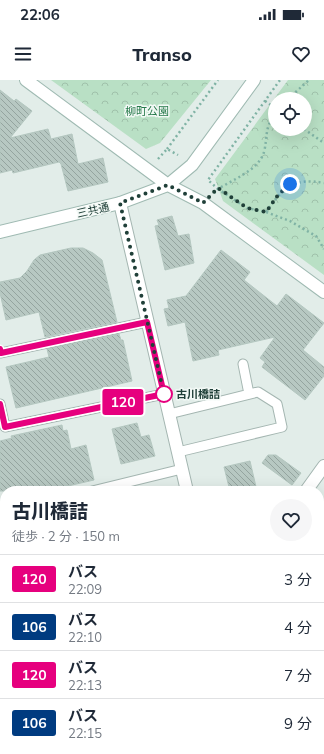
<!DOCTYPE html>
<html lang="ja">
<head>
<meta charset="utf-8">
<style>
	:root { --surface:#fff; --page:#f6f6f7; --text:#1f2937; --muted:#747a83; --line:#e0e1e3 }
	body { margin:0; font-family:Mulish,"Noto Sans JP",sans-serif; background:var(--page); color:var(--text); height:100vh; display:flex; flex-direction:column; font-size:15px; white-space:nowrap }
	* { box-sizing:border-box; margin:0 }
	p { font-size:13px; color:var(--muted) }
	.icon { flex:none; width:22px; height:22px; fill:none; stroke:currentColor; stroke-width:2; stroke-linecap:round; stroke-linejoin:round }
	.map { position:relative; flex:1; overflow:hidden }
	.sheet { position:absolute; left:0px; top:406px; width:324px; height:268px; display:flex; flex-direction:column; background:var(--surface); border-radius:16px 16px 0 0; box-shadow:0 4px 16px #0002 }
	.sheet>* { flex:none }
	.badge { padding:0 8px; border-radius:3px; font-size:14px; line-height:26px }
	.tools { position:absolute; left:268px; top:12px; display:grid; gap:8px }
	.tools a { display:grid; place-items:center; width:44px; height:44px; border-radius:50%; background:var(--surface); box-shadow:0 4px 16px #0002; font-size:20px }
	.you { position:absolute; width:20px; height:20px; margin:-10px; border:3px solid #fff; border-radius:50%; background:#1a73e8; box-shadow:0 0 0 6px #1a73e833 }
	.map>.badge { position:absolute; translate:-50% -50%; box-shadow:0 0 0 2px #fff }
	.round { display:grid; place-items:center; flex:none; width:42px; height:42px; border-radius:21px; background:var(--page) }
	.summary { display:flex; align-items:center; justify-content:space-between; height:68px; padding:0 12px }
	h1 { font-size:19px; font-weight:800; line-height:30px }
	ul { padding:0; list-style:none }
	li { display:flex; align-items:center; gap:12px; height:48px; padding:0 12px; border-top:1px solid var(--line) }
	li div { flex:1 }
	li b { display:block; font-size:15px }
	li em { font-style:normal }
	li .badge { min-width:44px; font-weight:700; text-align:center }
	.status { display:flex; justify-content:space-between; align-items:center; height:28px; padding:0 20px; background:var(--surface); direction:ltr }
	.status svg { height:11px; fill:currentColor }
	header { display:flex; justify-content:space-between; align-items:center; height:52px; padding:0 12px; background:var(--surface); font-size:18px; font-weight:800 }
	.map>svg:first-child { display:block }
</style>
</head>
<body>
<div class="status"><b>22:06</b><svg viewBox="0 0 49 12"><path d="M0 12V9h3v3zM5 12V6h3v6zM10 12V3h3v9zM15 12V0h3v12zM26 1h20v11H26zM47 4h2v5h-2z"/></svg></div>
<header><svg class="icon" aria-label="menu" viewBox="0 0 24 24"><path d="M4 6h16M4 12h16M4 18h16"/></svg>Transo<svg class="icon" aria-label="heart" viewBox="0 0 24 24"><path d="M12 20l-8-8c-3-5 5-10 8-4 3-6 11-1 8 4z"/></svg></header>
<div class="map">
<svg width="324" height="674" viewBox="0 0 324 674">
	<defs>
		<pattern id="park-crowns" width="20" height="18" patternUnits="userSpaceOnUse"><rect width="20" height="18" fill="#b9e0c5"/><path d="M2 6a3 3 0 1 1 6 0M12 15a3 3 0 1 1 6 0" fill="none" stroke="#9fc1aa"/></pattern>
		<pattern id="building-back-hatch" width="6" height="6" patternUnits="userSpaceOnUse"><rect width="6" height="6" fill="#b7c8c2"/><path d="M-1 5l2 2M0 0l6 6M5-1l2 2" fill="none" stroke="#94a49f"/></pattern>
	</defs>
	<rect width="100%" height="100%" fill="#e2ede9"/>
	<path fill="url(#park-crowns)" fill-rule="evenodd" d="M51,0H211L160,63L146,69Z
		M288,0H324V195L223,121L215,99ZM275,19H305V49H275Z"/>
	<path fill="url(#building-back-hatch)" stroke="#b4c7c0" d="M0,10L14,21L16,19L32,31L10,58L48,49L51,59L72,54L78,84L103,78L108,102L68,111L61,84L59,82L13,93L12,90L0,93Z
		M172,136L178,156L189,154L194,183L165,190L155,146L159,145L157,140Z
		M71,168H83L93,173L102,180L117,242L45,257L39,232L6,240L0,213V202L20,198L27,191L34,180L40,175Z
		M221,170L250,192L244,200L277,226L286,214L324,243L303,270L324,287V296L305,320L262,287L265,282L260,278L275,257L218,270L219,275L193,281L185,242L168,246L164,229L169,228L167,220L186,216Z
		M119,254L121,260H123L132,301L16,328L6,287L49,277L47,269Z
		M137,343L141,357L149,355L155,376L121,384L112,349Z
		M62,345L63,351L67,350L71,369L86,365L94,400L46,411H0V361L12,358L11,356Z
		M268,375H276L301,393L292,405L262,383Z
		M250,381L257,411H230L224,387Z"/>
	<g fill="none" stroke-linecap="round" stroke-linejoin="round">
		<g stroke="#a4b6b1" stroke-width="11">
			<path id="lane" d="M0,273L147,242
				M243,284L249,314
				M0,324L5,347L164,314
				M169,334L258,312L277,324L282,347L178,372
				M92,411L182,389
				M110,674L133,669"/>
		</g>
		<g stroke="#a4b6b1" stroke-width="14">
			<path id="street" d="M120,123L187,411
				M306,411L324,386
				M319,540L324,538
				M0,600L5,599
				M248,669L249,674"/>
		</g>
		<g stroke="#9fbab2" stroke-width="14">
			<path id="secondary" d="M26,0L168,105L203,123L324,212
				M0,152L120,123L168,105L192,85L254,0"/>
		</g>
		<path stroke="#80b3a5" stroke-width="2.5" stroke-dasharray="2 3" stroke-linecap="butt" d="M288,19L309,0
			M265,21L275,28
			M275,34C264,49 268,56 264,72C259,90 232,100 218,109L208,100L280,0
			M304,49L324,63
			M167,69L218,0
			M158,79L167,69L178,75
			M214,113L218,109L247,128L266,132L290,141L316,156L324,169
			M266,132C282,109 293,97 324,103"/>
		<use href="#lane" stroke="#fff" stroke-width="9"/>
		<use href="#street" stroke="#fff" stroke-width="12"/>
		<use href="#secondary" stroke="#fff" stroke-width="12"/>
	</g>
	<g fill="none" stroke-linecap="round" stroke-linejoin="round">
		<g stroke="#fff" stroke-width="9">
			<path id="line" d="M0,269L1,273L147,242L164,314L5,347L0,324"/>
		</g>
		<use href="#line" stroke="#e6007e" stroke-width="6"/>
		<path stroke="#204039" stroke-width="4" stroke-dasharray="0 7.2" d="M164,314L120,123L168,105L203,123L218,108L247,128L266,132L278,115L290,104"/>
	</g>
	<circle fill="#fff" stroke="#e6007e" stroke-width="2" cx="164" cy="314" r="8"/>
	<g text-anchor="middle" stroke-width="3" stroke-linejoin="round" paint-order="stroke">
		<g font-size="11" fill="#277a4b" stroke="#f3f9f6">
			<text x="147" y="35">柳町公園</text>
		</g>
		<g font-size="11" fill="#204039" stroke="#f3f9f6">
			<text transform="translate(93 130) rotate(-13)" y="4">三共通</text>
		</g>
		<g font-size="11" font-weight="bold" fill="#204039" stroke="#f3f9f6" text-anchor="start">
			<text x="176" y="318">古川橋詰</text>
		</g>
	</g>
</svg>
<div class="tools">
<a><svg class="icon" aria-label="locate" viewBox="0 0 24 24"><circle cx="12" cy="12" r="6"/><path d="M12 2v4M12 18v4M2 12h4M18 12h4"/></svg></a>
</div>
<div class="you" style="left:290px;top:104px"></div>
<b class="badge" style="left:123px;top:322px;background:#e6007e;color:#fff">120</b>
<section class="sheet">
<div class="summary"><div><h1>古川橋詰</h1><p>徒歩 · 2 分 · 150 m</p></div><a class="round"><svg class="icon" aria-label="heart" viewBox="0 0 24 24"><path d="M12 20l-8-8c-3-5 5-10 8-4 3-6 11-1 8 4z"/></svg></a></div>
<ul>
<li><span class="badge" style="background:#e6007e;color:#fff">120</span><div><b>バス</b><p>22:09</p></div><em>3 分</em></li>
<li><span class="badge" style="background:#003b80;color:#fff">106</span><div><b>バス</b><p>22:10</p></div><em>4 分</em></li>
<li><span class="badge" style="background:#e6007e;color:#fff">120</span><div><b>バス</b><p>22:13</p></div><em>7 分</em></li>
<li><span class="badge" style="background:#003b80;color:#fff">106</span><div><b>バス</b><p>22:15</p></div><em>9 分</em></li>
</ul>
</section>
</div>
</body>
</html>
